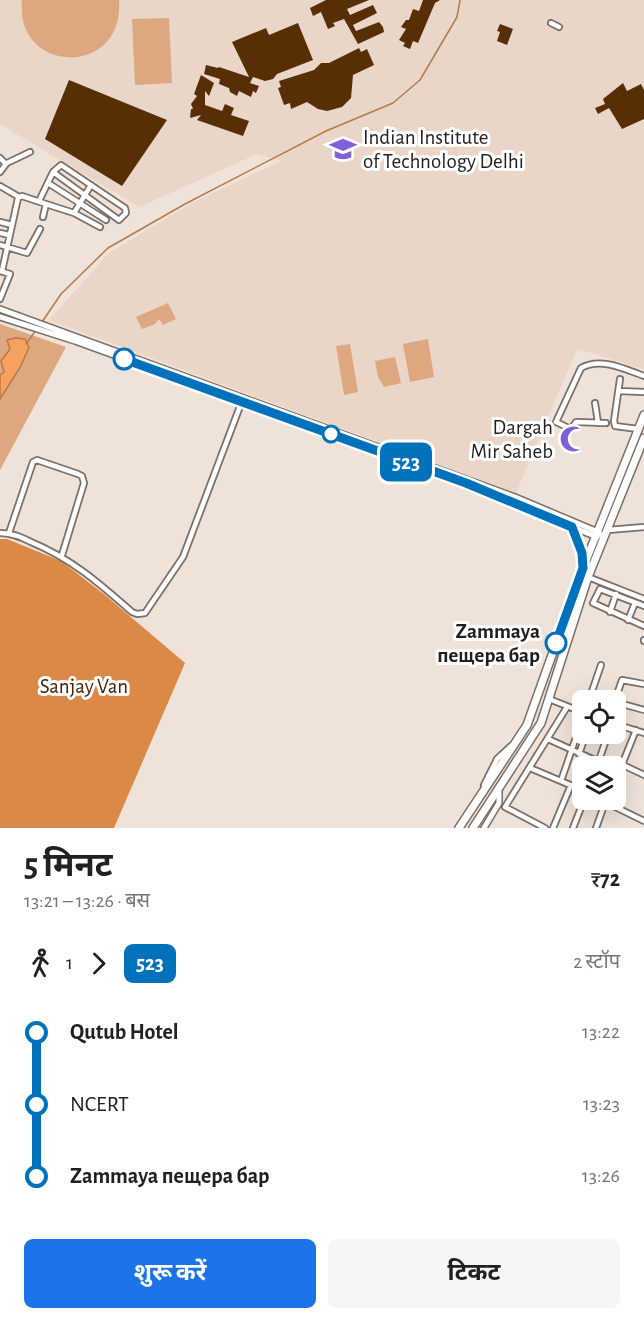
<!DOCTYPE html>
<html lang="hi">
<head>
<meta charset="utf-8">
<style>
	:root { --surface:#fff; --page:#f6f6f6; --text:#202124; --muted:#757577; --accent:#1a73e8 }
	body { margin:0; font-family:"Alegreya Sans","Noto Sans Devanagari",sans-serif; background:var(--page); color:var(--text); height:100vh; display:flex; flex-direction:column; font-size:22px; white-space:nowrap }
	* { box-sizing:border-box; margin:0 }
	p { font-size:20px; color:var(--muted) }
	.icon { flex:none; width:33px; height:33px; fill:none; stroke:currentColor; stroke-width:2; stroke-linecap:round; stroke-linejoin:round }
	.map { position:relative; height:828px; overflow:hidden }
	.drawer { display:flex; flex-direction:column; background:var(--surface); flex:1 }
	.drawer>* { flex:none }
	.badge { padding:0 12px; border-radius:9px; font-size:21px; line-height:39px }
	.controls { position:absolute; left:572px; top:690px; display:grid; gap:12px }
	.controls a { display:grid; place-items:center; width:54px; height:54px; border-radius:9px; background:var(--surface); box-shadow:0 6px 24px #0002; font-size:30px }
	.map>.badge { position:absolute; translate:-50% -50%; box-shadow:0 0 0 3px #fff }
	.legs { display:flex; align-items:center; gap:9px; height:66px; padding:0 24px; font-size:20px }
	.legs p { margin-inline-start:auto }
	.summary { display:flex; align-items:center; justify-content:space-between; height:102px; padding:0 24px }
	h1 { font-size:33px; font-weight:700; line-height:45px }
	.primary-button { display:flex; gap:12px; margin-top:auto; padding:12px 24px }
	.primary-button a { flex:1; height:69px; border-radius:9px; background:var(--accent); color:#fff; font-size:24px; font-weight:700; line-height:69px; text-align:center }
	.primary-button a+a { background:var(--page); color:var(--text) }
	ul { padding:0 24px; list-style:none }
	li { display:flex; align-items:center; gap:21px; height:72px; font-size:22px }
	li i { display:grid; place-items:center; width:9px; height:100%; margin:0 8px; background:currentColor }
	li i::after { content:''; width:15px; height:15px; margin:-8px; border:4px solid; border-radius:50%; background:var(--surface) }
	li p { margin-inline-start:auto }
	li:first-child i { background:linear-gradient(#0000 50%,currentColor 0) }
	li:last-child i { background:linear-gradient(currentColor 50%,#0000 0) }
	.map>svg:first-child { display:block }
</style>
</head>
<body>
<div class="map">
<svg width="644" height="828" viewBox="0 0 644 828">
	<rect width="100%" height="100%" fill="#efe2d8"/>
	<path fill="#e9d6c8" d="M0,0H644V369L577,349L516,493L49,320L109,253L194,202L281,161L257,154L139,207L0,124Z"/>
	<path fill="#dda780" d="M22,0H119C125,78 14,75 22,0Z
		M169,18L172,83L135,85L132,19Z
		M168,303L176,319L163,325L159,319L155,324L142,329L136,317Z
		M0,324L66,347L0,470Z
		M428,339L434,377L410,382L403,344Z
		M350,344L358,392L344,395L336,346Z
		M395,357L401,383L384,387L378,377L375,361Z"/>
	<path fill="#db8946" d="M0,539H7L61,561L105,595L185,663L114,828H0Z"/>
	<path fill="#f6a15f" stroke="#b67a4b" stroke-width="1.5" d="M15,338L25,339L29,347L21,366L0,399V375L4,372L1,361L10,349L7,340Z"/>
	<g fill="none" stroke-linecap="round" stroke-linejoin="round">
		<path stroke="#b67a4b" stroke-width="1.5" d="M42,322L61,294L108,248L185,204L326,131L393,103L420,80L457,17L460,0
			M26,344L36,330"/>
	</g>
	<path fill="#582e07" d="M326,0H369L347,9L350,15L373,5L377,13L353,25L356,31L379,22L383,27L384,32L358,44L344,19L333,23L335,26L328,29L321,12L313,16L310,8Z
		M423,0H440L435,3L418,43L413,41L410,49L403,46L405,43L399,40L406,29L401,27L406,20H409L413,9L419,11Z
		M298,23L313,60L277,74L273,79L265,81L253,77L250,83L259,86L256,93L253,91L251,97L239,91L237,96L230,92L229,88L219,84L220,79L204,74L206,65L218,68L219,67L249,77L232,42L266,28L269,35Z
		M500,24L513,29L507,45L497,41L500,32L497,31Z
		M359,48L361,52L367,49L374,65L353,75L351,98L342,107L327,111L318,109L307,102L291,109L290,103L284,105L278,88L281,87L279,81L314,70L321,63H329Z
		M201,75L214,83L209,96L205,91V105L222,111L225,104L234,108L231,115L249,121L243,136L197,120L201,115L190,118L191,109H193L191,104L197,96L194,94Z
		M69,80L167,120L122,186L45,139Z
		M623,83L627,91L641,84L644,90V119L622,129L609,108L598,114L595,108L605,104L603,99Z"/>
	<g fill="none" stroke-linecap="round" stroke-linejoin="round">
		<g stroke="#7b7068" stroke-width="8">
			<path id="minor" d="M551,23L559,27
				M0,158L6,164L0,172
				M5,164L30,152
				M48,183L106,220
				M0,186L19,197
				M39,201L53,172L61,165L125,208L126,213L119,220L53,172
				M46,204L74,213L100,227
				M74,213L91,185
				M0,222L12,225
				M0,233L9,235
				M0,245L27,253L40,229
				M0,271L10,274L0,299
				M2,271L18,198L22,196L46,204L43,217
				M620,379L614,421L615,426L638,429
				M619,391L644,392
				M595,403L598,423
				M606,423L576,422L571,429L556,422L581,368C601,357 624,369 644,376
				M608,530L644,527
				M0,533C12,533 21,537 31,542C72,559 99,583 132,612L137,614L145,613L183,557L242,401
				M9,533L33,462L37,460L78,474L82,476L84,483L62,555
				M588,577L644,599
				M644,606L600,589L593,603L644,626
				M610,612L616,594
				M628,620L635,603
				M644,641V640
				M549,699L582,712
				M589,700L601,665
				M615,700L622,680L644,684
				M615,702L644,710
				M615,724L644,733
				M548,739L608,766
				M579,754L586,734
				M623,765L644,775
				M597,766L608,734
				M530,768L582,790
				M561,781L582,720
				M615,782L636,730
				M484,785L497,759L511,746
				M601,800L644,821
				M545,828L505,807L567,707
				M553,828L571,785
				M573,828L584,800
				M596,828L606,800"/>
		</g>
		<g stroke="#7b7068" stroke-width="8">
			<path id="major" d="M0,309L515,497L598,532L604,538
				M0,317L75,341L446,476L597,537
				M572,527L580,546L583,565
				M484,828L499,803V792"/>
		</g>
		<g stroke="#7b7068" stroke-width="10">
			<path id="highway" d="M459,828L527,725L583,568L644,415
				M473,828L541,723L588,577L644,438"/>
		</g>
		<use href="#minor" stroke="#fff" stroke-width="4.5"/>
		<use href="#major" stroke="#fff" stroke-width="5"/>
		<use href="#highway" stroke="#fff" stroke-width="7"/>
	</g>
	<g fill="none" stroke-linecap="round" stroke-linejoin="round">
		<g stroke="#fff" stroke-width="14">
			<path id="line-1" d="M124,359L466,483L572,527L582,553L583,568L556,643"/>
		</g>
		<use href="#line-1" stroke="#0072bc" stroke-width="9"/>
	</g>
	<defs>
		<g id="university-bare" transform="scale(2.07)"><path d="M0-5L7-2L0 1L-7-2ZM-4 1L0 2.5L4 1V4Q0 6-4 4Z" fill="#7f60db" stroke="#fff" stroke-width="2.5" paint-order="stroke"/></g>
		<g id="mosque-bare" transform="scale(2.07)"><path d="M3.5-4.9A6 6 0 1 0 3.5 4.9A5 5 0 1 1 3.5-4.9Z" fill="#7f60db" stroke="#fff" stroke-width="2.5" paint-order="stroke"/></g>
	</defs>
	<g fill-rule="evenodd">
		<use href="#university-bare" x="343" y="149"/>
		<use href="#mosque-bare" x="573" y="439"/>
	</g>
	<g fill="#fff" stroke="#0072bc" stroke-width="3">
		<circle cx="124" cy="359" r="10"/>
		<circle cx="331" cy="434" r="8"/>
		<circle cx="556" cy="643" r="10"/>
	</g>
	<g text-anchor="middle" stroke-width="6" stroke-linejoin="round" paint-order="stroke">
		<g font-size="21" fill="#221e1b" stroke="#fff" text-anchor="start">
			<text x="363" y="144">Indian Institute<tspan x="363" dy="24">of Technology Delhi</tspan></text>
			<text x="553" y="434" text-anchor="end">Dargah<tspan x="553" dy="24">Mir Saheb</tspan></text>
		</g>
		<g font-size="21" font-weight="bold" fill="#221e1b" stroke="#fff" text-anchor="end">
			<text x="540" y="638">Zammaya<tspan x="540" dy="24">пещера бар</tspan></text>
		</g>
		<g font-size="21" fill="#442306" stroke="#fff">
			<text x="84" y="693">Sanjay Van</text>
		</g>
	</g>
</svg>
<div class="controls">
<a><svg class="icon" aria-label="locate" viewBox="0 0 24 24"><circle cx="12" cy="12" r="6"/><path d="M12 2v4M12 18v4M2 12h4M18 12h4"/></svg></a>
<a><svg class="icon" aria-label="layers" viewBox="0 0 24 24"><path d="M12 4l9 5-9 5-9-5zM3 14l9 5 9-5"/></svg></a>
</div>
<b class="badge" style="left:406px;top:462px;background:#0072bc;color:#fff">523</b>
</div>
<section class="drawer">
<div class="summary"><div><h1>5 मिनट</h1><p>13:21 – 13:26 · बस</p></div><b>₹72</b></div>
<div class="legs"><svg class="icon" aria-label="walk" viewBox="0 0 24 24"><circle cx="13" cy="4" r="2"/><path d="M13 8l-2 6 4 7M11 14l-3 7M7 12l3-4h3l4 4"/></svg>1<svg class="icon" aria-label="forward" viewBox="0 0 24 24"><path d="M9 5l7 7-7 7"/></svg><b class="badge" style="background:#0072bc;color:#fff">523</b><p>2 स्टॉप</p></div>
<ul>
<li><i style="color:#0072bc"></i><b>Qutub Hotel</b><p>13:22</p></li>
<li><i style="color:#0072bc"></i><span>NCERT</span><p>13:23</p></li>
<li><i style="color:#0072bc"></i><b>Zammaya пещера бар</b><p>13:26</p></li>
</ul>
<div class="primary-button"><a>शुरू करें</a><a>टिकट</a></div>
</section>
</body>
</html>
